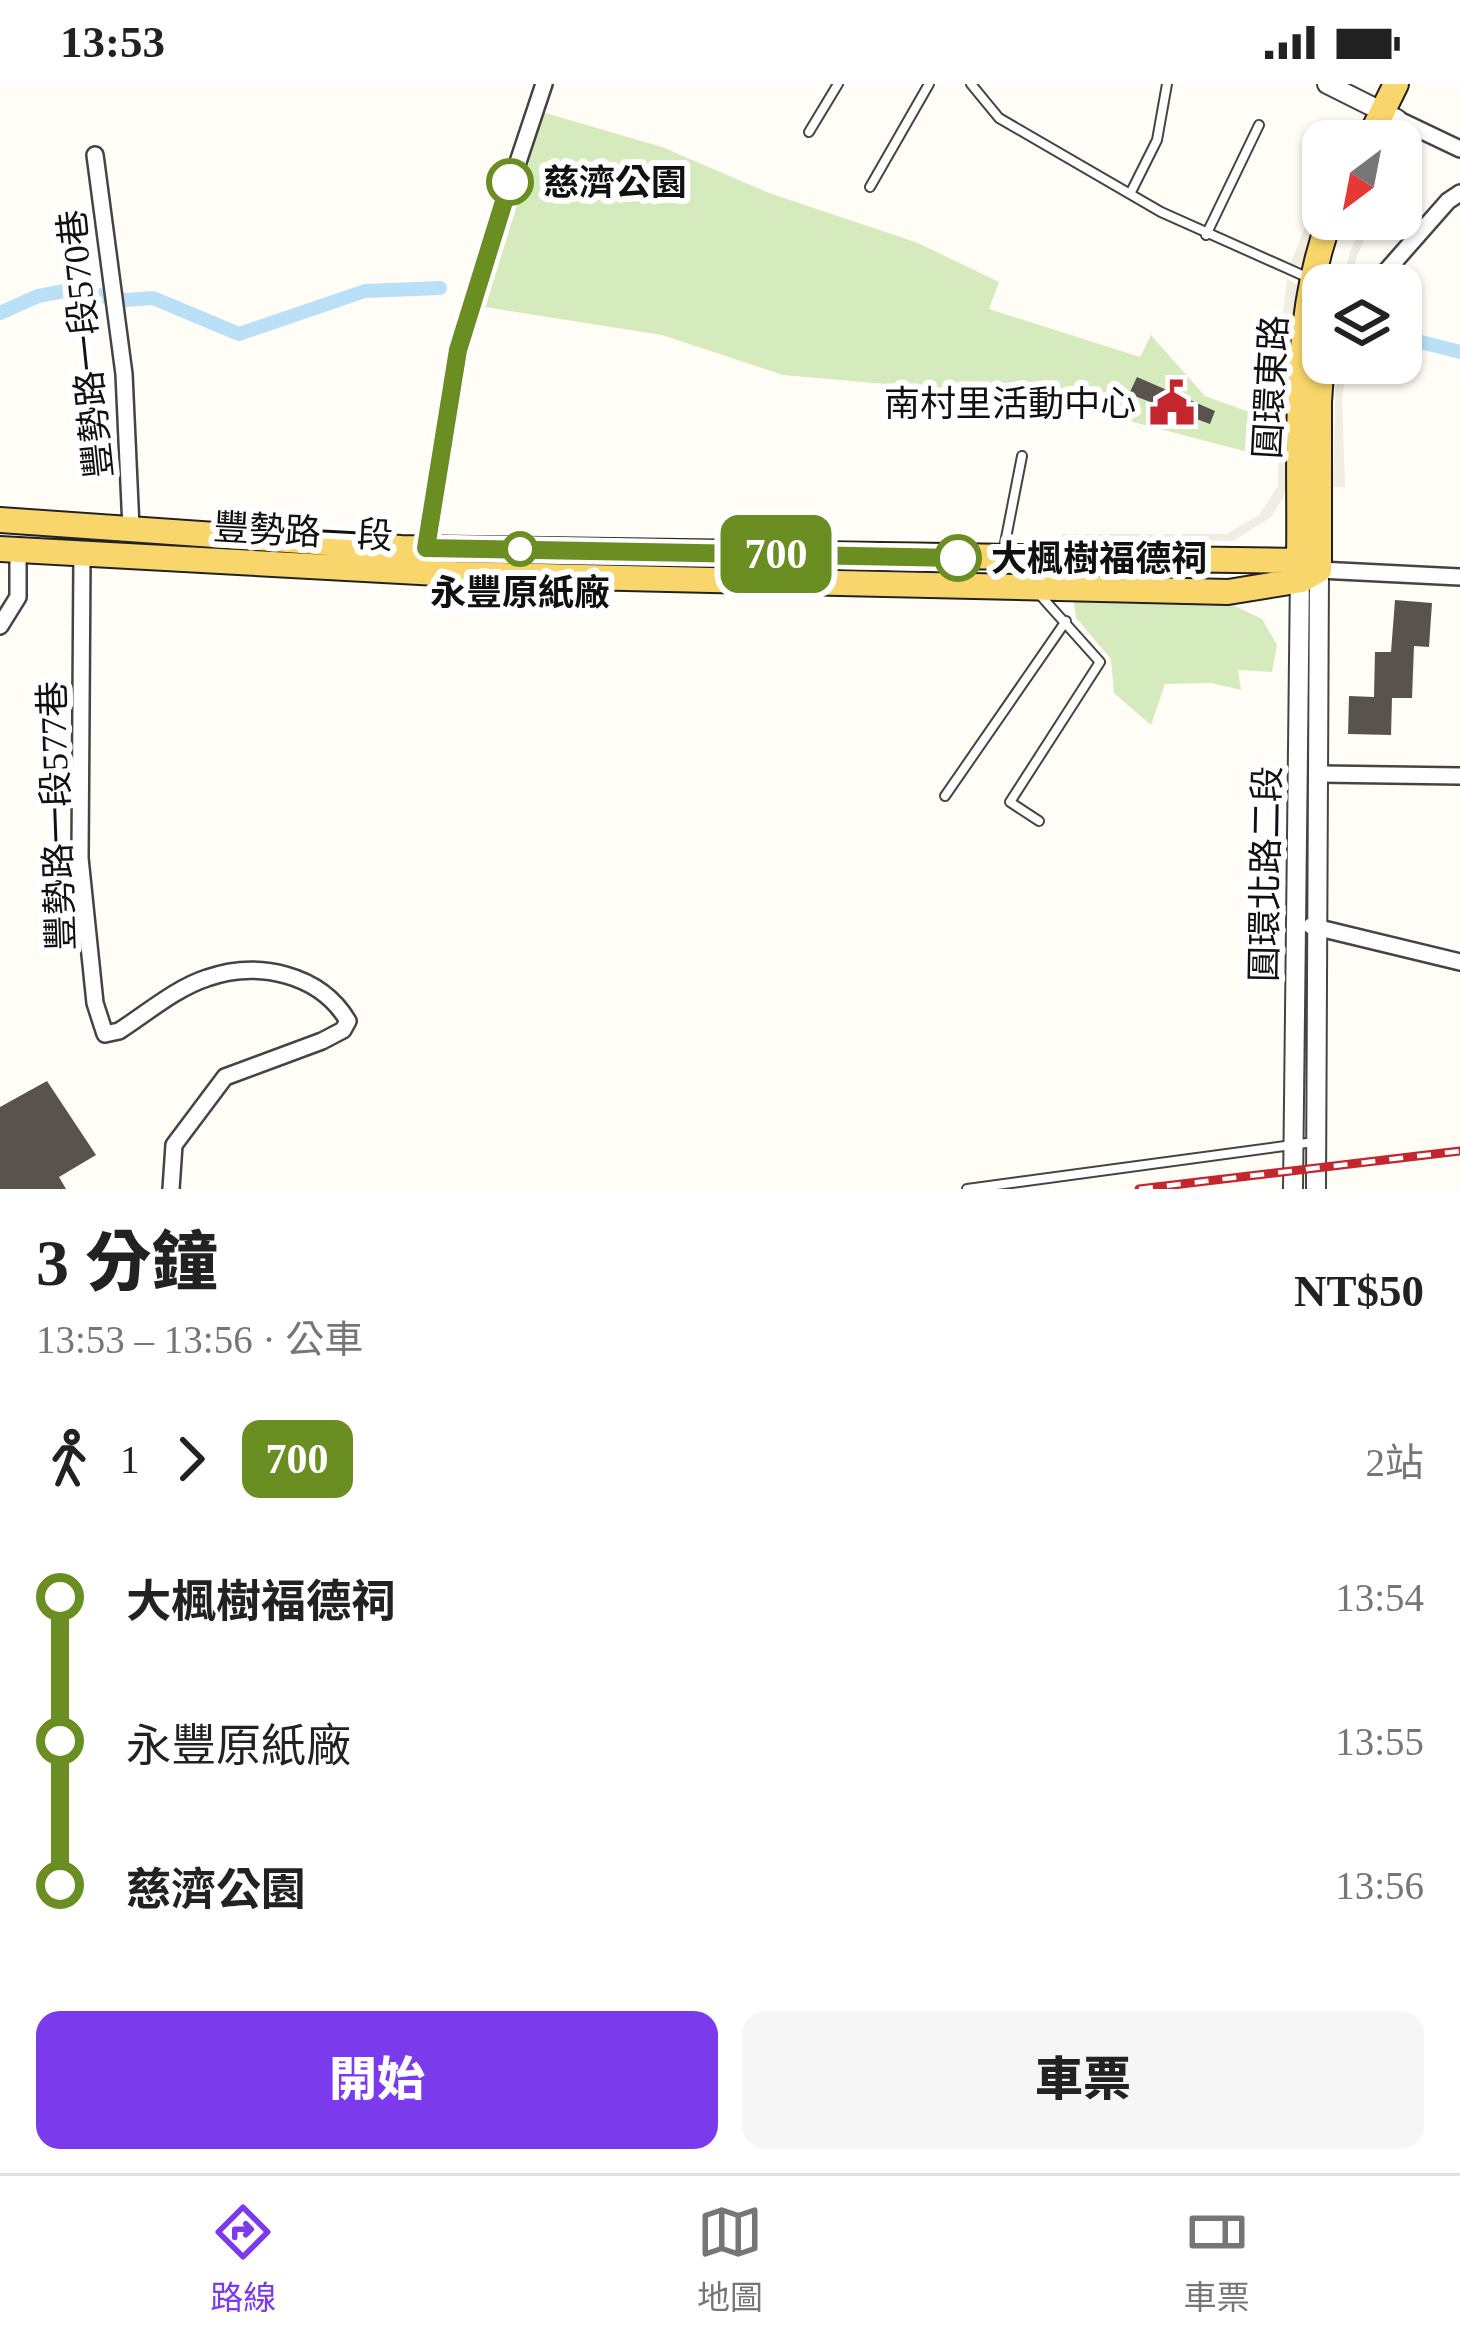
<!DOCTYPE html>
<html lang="zh-TW">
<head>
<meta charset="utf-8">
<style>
	:root { --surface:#fff; --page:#f6f6f6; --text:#222; --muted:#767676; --line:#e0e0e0; --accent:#7c3aed }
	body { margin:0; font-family:"Times New Roman","Noto Sans TC",serif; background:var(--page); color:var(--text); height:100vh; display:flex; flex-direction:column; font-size:45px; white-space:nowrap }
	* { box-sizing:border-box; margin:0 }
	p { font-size:39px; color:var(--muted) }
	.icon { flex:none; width:66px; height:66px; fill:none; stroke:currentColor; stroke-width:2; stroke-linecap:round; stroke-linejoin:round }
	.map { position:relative; height:1105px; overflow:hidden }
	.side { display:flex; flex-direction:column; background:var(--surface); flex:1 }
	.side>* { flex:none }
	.badge { padding:0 24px; border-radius:18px; font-size:42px; line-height:78px }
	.needle { width:78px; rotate:212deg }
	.controls { position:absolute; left:1302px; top:36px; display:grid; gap:24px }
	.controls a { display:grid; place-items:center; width:120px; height:120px; border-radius:24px; background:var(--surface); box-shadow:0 3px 9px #0004; font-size:60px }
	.map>.badge { position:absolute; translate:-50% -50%; box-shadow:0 0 0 6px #fff }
	.legs { display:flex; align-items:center; gap:18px; height:132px; padding:0 36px; font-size:39px }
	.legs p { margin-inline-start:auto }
	.overview { display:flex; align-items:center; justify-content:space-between; height:204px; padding:0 36px }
	h1 { font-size:66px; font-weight:800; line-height:90px }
	.action { display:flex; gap:24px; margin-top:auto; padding:24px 36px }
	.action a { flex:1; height:138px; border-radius:24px; background:var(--accent); color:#fff; font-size:48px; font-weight:800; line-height:138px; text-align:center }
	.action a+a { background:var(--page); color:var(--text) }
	ul { padding:0 36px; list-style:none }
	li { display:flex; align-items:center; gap:42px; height:144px; font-size:45px }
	li i { display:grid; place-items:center; width:18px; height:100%; margin:0 15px; background:currentColor }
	li i::after { content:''; width:30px; height:30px; margin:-15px; border:9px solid; border-radius:50%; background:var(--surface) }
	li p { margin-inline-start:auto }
	li:first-child i { background:linear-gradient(#0000 50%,currentColor 0) }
	li:last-child i { background:linear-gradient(currentColor 50%,#0000 0) }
	.status { display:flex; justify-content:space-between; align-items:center; height:84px; padding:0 60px; background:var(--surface); direction:ltr }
	.status svg { height:33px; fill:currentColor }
	.dock { display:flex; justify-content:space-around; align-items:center; height:168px; border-top:3px solid var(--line); background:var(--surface); font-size:33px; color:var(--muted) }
	.dock a { display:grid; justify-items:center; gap:6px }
	.dock .on { color:var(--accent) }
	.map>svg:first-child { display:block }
</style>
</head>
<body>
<div class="status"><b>13:53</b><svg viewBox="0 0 49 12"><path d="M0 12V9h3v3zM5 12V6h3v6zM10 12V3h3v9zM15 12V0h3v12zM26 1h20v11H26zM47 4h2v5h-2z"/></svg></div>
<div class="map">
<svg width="1460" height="1105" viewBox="0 0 1460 1105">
	<rect width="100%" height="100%" fill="#fffdf5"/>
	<path fill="#d5ebbd" d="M542,28L662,63L769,109L918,159L999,198L989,225L1140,273L1151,251L1205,312L1277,338L1271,374L1114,333L989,309L783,291L662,251L478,222Z
		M1073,512L1225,517L1262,535L1277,561L1272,588L1238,586L1241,606L1211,599L1165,600L1151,641L1114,609L1111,575L1076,534Z"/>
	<path fill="#f1ede2" d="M1323,97V126L1304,182L1290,181Z
		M1364,135H1374L1357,172L1350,201H1342L1350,168Z
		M1287,194L1299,203L1291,262L1289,379L1284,412L1271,433L1233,457L1062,456V450H1226L1259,431L1278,402L1279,267Z
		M1336,279H1347L1342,314L1345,403H1333Z"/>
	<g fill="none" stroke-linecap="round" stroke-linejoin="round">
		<path stroke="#b9e0f7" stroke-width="14" d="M0,229L38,212L70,206L125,216L153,214L239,250L365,207L440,204
			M1401,253L1460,268"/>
	</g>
	<path fill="#5a524d" d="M1137,293L1215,327L1210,340L1129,310Z
		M1395,516L1432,519L1429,563L1414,562L1412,614H1392L1391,651L1348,650L1349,612L1374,613L1375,568H1391Z
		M47,997L96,1071L59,1093L66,1105H0V1023Z"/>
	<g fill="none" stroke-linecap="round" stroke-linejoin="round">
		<g stroke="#444" stroke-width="12">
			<path id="service" d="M971,0L999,34L1161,128L1311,195
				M809,48L838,0
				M870,103L929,0
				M1130,110L1157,56L1167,0
				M1206,151L1259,41
				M1022,372L1005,459L1030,499
				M945,712L1066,537
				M1039,737L1010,718L1100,578L1040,511
				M967,1105L1314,1058"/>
		</g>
		<g stroke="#444" stroke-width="20">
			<path id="minor" d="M1397,35L1460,65
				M95,71L124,290L131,444
				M1374,201L1448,117L1460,109
				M82,472L80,774L95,919L105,950L119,947C147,929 176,904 207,894C258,876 320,890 348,937L343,946L322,957L225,993L174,1061L171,1105
				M426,473L466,234L544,0
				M1319,486L1460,493
				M0,542L18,513V466
				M1320,690L1460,692
				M1311,842L1460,878"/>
		</g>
		<g stroke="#444" stroke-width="22">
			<path id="tertiary" d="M1327,0L1397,35
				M1293,1105L1300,488
				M1316,1105L1319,486"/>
		</g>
		<g stroke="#222" stroke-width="28">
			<path id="primary" d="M1368,57L1396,0
				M0,436L401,464L1299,477L1319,486
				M0,465L456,490L1228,508L1302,496L1319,486
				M1299,477C1301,366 1290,241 1330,135
				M1319,486V318L1323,260"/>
		</g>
		<use href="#service" stroke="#fff" stroke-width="8"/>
		<use href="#minor" stroke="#fff" stroke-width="15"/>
		<use href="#tertiary" stroke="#fff" stroke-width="18"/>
		<use href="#primary" stroke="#f9d66b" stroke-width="24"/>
		<g stroke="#c4262e" stroke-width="9">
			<path id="rail" d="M1139,1105L1460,1067"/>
		</g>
		<use href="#rail" stroke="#fff" stroke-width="4.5" stroke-dasharray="14" stroke-linecap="butt"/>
	</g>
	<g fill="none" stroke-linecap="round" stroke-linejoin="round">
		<g stroke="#fff" stroke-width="27">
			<path id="line-1" d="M510,98L458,266L426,464L958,474"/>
		</g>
		<use href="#line-1" stroke="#6b8e23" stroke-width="18"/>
	</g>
	<defs>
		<g id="civic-bare" transform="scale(3.6)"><path d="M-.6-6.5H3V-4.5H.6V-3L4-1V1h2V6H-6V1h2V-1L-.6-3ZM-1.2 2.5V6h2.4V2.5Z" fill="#c4262e" stroke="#fff" stroke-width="2.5" paint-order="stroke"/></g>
	</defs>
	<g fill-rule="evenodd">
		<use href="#civic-bare" x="1172" y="319"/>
	</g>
	<g fill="#fff" stroke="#6b8e23" stroke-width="6">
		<circle cx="510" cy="98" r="21"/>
		<circle cx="520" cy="465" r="15"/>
		<circle cx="958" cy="474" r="21"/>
	</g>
	<g text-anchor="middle" stroke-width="12" stroke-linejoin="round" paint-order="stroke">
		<g font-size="36" font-weight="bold" fill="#111" stroke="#fff" text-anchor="start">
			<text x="543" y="111">慈濟公園</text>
			<text x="991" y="487">大楓樹福德祠</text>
			<text x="520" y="521" text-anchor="middle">永豐原紙廠</text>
		</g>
		<g font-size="36" fill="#111" stroke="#fff">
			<text transform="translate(85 260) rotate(-96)" y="13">豐勢路一段570巷</text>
			<text transform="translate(1270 303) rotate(-87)" y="13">圓環東路</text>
			<text transform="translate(303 447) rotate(3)" y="13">豐勢路一段</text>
			<text transform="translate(56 732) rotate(-92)" y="13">豐勢路一段577巷</text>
			<text transform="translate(1265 790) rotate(-89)" y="13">圓環北路二段</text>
		</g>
		<g font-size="36" fill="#111" stroke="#fff" text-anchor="end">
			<text x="1136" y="332">南村里活動中心</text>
		</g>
	</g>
</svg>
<div class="controls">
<a><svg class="needle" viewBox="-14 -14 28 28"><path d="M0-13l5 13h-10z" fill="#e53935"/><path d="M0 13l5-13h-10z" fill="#767676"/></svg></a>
<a><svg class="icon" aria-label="layers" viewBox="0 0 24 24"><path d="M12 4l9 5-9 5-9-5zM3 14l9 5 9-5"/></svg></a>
</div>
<b class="badge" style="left:776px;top:470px;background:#6b8e23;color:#fff">700</b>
</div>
<section class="side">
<div class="overview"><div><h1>3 分鐘</h1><p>13:53 – 13:56 · 公車</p></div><b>NT$50</b></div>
<div class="legs"><svg class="icon" aria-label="walk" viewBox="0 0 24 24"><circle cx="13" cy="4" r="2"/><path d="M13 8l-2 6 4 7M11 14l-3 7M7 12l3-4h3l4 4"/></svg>1<svg class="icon" aria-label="forward" viewBox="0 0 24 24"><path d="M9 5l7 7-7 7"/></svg><b class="badge" style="background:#6b8e23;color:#fff">700</b><p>2站</p></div>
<ul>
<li><i style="color:#6b8e23"></i><b>大楓樹福德祠</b><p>13:54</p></li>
<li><i style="color:#6b8e23"></i><span>永豐原紙廠</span><p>13:55</p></li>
<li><i style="color:#6b8e23"></i><b>慈濟公園</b><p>13:56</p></li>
</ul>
<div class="action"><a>開始</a><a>車票</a></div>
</section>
<nav class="dock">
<a class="on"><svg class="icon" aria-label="directions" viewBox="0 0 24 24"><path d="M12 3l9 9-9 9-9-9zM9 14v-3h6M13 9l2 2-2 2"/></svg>路線</a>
<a><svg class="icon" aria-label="map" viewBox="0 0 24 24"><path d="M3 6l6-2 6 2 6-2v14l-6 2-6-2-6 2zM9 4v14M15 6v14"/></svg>地圖</a>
<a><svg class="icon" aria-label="tickets" viewBox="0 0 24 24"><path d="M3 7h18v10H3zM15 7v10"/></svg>車票</a>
</nav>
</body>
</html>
